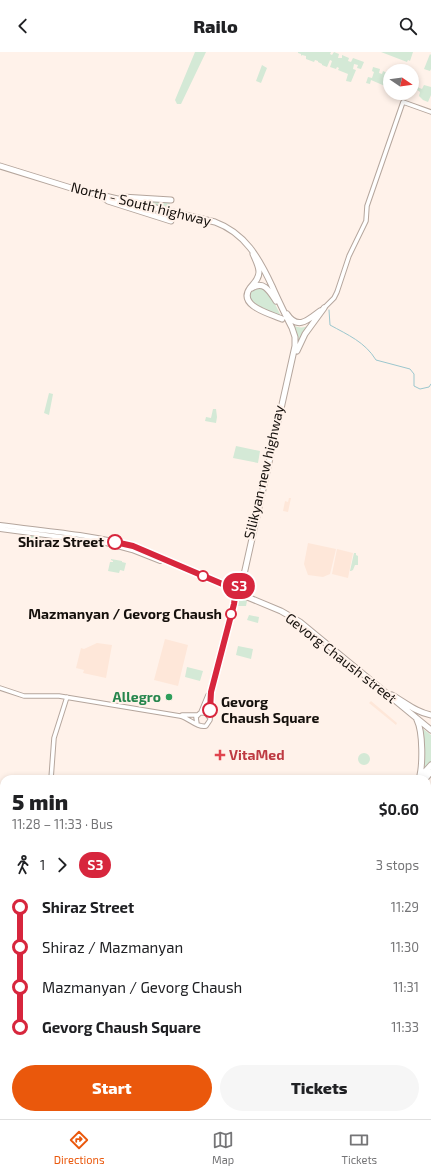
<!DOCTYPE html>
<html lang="en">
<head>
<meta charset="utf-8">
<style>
	:root { --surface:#fff; --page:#f6f6f6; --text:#202124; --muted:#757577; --line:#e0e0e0; --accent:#ea580c }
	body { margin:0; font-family:"Exo 2","Noto Sans Armenian",sans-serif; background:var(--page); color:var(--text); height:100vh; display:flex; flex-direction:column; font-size:15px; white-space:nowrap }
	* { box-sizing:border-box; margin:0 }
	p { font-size:13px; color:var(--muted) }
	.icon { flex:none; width:22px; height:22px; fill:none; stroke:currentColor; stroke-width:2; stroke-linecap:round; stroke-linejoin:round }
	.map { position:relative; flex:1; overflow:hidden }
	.sheet { position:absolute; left:0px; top:723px; width:431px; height:344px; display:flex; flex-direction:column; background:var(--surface); border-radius:12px 12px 0 0; box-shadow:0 2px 6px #0003 }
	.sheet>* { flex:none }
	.badge { padding:0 8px; border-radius:13px; font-size:14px; line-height:26px }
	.needle { width:26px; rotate:103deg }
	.fabs { position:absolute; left:383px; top:12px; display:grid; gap:8px }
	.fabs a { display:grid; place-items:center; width:36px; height:36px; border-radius:50%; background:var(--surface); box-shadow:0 2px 6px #0003; font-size:20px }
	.map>.badge { position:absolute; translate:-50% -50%; box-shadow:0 0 0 2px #fff }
	.legs { display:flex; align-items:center; gap:6px; height:44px; padding:0 12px; font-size:13px }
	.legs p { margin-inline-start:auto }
	.summary { display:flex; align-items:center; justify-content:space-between; height:68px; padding:0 12px }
	h1 { font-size:22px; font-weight:800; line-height:30px }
	.action { display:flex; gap:8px; margin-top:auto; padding:8px 12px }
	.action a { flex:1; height:46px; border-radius:24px; background:var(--accent); color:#fff; font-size:16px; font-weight:800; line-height:46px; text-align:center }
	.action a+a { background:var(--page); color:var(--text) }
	ul { padding:0 12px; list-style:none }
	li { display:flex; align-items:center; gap:14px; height:40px; font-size:15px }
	li i { display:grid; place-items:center; width:6px; height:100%; margin:0 5px; background:currentColor }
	li i::after { content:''; width:10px; height:10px; margin:-5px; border:3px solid; border-radius:50%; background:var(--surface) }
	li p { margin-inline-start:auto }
	li:first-child i { background:linear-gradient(#0000 50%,currentColor 0) }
	li:last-child i { background:linear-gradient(currentColor 50%,#0000 0) }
	header { display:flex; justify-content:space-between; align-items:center; height:52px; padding:0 12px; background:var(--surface); font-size:18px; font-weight:800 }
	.menu { display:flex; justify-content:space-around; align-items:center; height:56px; border-top:1px solid var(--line); background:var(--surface); font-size:11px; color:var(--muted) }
	.menu a { display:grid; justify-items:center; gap:2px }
	.menu .selected { color:var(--accent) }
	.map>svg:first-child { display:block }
</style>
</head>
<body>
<header><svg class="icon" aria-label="back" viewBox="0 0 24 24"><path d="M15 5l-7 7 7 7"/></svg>Railo<svg class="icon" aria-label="search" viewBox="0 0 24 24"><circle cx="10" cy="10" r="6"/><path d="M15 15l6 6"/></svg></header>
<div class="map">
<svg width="431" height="1067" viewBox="0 0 431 1067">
	<rect width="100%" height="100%" fill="#fff2ea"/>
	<path fill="#fee7d9" d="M289,446H291L288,460L283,459L285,449L288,450Z
		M308,491L336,497L330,522L323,525L308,523L304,512Z
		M337,497L353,501L348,526L332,522Z
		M165,587L188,593L178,634L154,628Z
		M97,591L112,593L106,626L83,621L84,618L76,616L81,596L84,597Z
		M371,649L397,671L396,673L369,651Z
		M4,1010V1063H133L131,1067H0V1021Z"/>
	<path fill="#d4e9d6" d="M195,0H206L182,50L181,52H177L175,48Z
		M298,0H331L330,2L332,3L334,0L339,2L338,6H342V3L349,6L348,9L351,10L353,6L364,10L361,17L357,16L358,13L354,12L353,17L356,18L351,30L346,29L348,22L338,18L339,16L337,15L336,17L330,15L332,9L330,8L327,15L322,13V12L318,10V9L315,8L314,10L306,7V4L302,3L301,4V2L298,1Z
		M381,0H413L410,9L408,8L407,10Z
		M430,2L431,3V17L430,19L424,17Z
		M262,13L267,16L261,31L256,29Z
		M373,15L380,17L379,21L382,22L383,19L387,21V23L389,24L390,23V38L385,36V34L371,28L370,32L366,31L368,25L372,26L374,20L372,19Z
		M424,33L431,35V43L428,50L423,48L419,44L420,40L416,37L417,35L422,37Z
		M124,147L169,149L171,156Z
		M256,235L268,238L282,266C272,261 251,257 250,245C250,240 252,237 256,235Z
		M310,272L297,296L292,273C299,276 304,277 310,272Z
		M49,341L53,342L49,363L44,361Z
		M213,357H216L217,365L216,371L205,369L206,365L211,366Z
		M236,394L260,399L258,411L233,406Z
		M24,481L39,483L41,486L35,489L24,484Z
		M354,501H356V503L358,504V513H355L353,518L351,519H350Z
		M111,507L122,509V510L126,511L124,519L120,518L119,521L108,519L110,510H113V509L111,508Z
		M241,547L247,549L246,554H236L238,549Z
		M249,563L259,565L258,571L247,568Z
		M238,594L253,597L251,607L236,603Z
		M187,615L203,619L200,629L185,625Z
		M422,676L431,683V710L425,716H424Z
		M358 707a6 6 0 1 1 12 0a6 6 0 1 1-12 0Z"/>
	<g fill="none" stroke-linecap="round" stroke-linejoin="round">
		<path stroke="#9cc7ce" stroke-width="1" d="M329,258L330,273C348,283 365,290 376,308L410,317L414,322V334L420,337L429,335L431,332
			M134,1067L136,1063"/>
		<g stroke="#b5a69d" stroke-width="5.5">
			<path id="secondary" d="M324,256L334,246L337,240L349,204L366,169L367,154L403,50L431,60
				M0,636L24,644H59L180,664C189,666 197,676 206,674L210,668L211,640L235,545L238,543
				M201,660L208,643
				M182,663H197
				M197,672L196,665L200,661H206L209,665
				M51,727L54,686L67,645"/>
		</g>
		<g stroke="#b5a69d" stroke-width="6">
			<path id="primary" d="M0,473C44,479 90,482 133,494L227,534H234
				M0,477L106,491L132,498L160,509
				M0,901L4,902
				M0,904L4,906
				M177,1067L178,1063
				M180,1067L181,1063"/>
		</g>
		<g stroke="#b5a69d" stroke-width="7">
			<path id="highway" d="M0,114L71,136L215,170C245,181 259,206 272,234C278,248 285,262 292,276L295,285V294L241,536
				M122,145L171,148
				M104,146L108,149L171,169
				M253,202C255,207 259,214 259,220C259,227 254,231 250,236C237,254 271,262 282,267
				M252,236C264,228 270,240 276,249
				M287,262C298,279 309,267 320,259
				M297,299L305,282L324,256
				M232.5 538a4.5 4.5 0 1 1 9 0a4.5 4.5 0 1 1-9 0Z
				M236,534L240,524
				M240,542L281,559L300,570L431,678
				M392,643C405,650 415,660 431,663
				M417,668C423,680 423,714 419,727
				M421,724L431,713
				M425,727L431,720"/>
		</g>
		<use href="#secondary" stroke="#fff" stroke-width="3.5"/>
		<use href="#primary" stroke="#fff" stroke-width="4"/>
		<use href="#highway" stroke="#fff" stroke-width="5"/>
	</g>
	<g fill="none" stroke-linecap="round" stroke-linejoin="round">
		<g stroke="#fff" stroke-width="9">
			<path id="line-1" d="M115,490L133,494L227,534H238L242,536V540L235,545L234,552L211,640L210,658"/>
		</g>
		<use href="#line-1" stroke="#d7263d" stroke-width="6"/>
	</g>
	<g fill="#fff" stroke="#d7263d" stroke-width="2">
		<circle cx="115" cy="490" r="7"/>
		<circle cx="203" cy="524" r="5"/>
		<circle cx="231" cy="562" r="5"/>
		<circle cx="210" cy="658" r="7"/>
	</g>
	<circle fill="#2e9e5b" stroke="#fff2ea" stroke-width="1.5" cx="169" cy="645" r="4"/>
	<path fill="#e0444e" stroke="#fff2ea" stroke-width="1.5" d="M218 697h4v4h4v4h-4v4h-4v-4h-4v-4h4z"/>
	<g text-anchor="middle" stroke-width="4" stroke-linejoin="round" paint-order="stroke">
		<g font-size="14" fill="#15100c" stroke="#fff2ea">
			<text transform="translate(141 152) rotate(14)" y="5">North - South highway</text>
			<text transform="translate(264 420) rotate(-77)" y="5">Silikyan new highway</text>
			<text transform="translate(341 606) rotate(38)" y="5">Gevorg Chaush street</text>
		</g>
		<g font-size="14" font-weight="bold" fill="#15100c" stroke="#fff2ea" text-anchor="end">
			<text x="104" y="495">Shiraz Street</text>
			<text x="222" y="567">Mazmanyan / Gevorg Chaush</text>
			<text x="221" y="655" text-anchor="start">Gevorg<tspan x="221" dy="16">Chaush Square</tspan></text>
		</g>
		<g font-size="14" font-weight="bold" fill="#27864d" stroke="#fff2ea" text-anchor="end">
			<text x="161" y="650">Allegro</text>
		</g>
		<g font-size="14" font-weight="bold" fill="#be3a42" stroke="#fff2ea" text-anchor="start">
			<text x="229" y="708">VitaMed</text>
		</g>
	</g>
</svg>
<div class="fabs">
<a><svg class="needle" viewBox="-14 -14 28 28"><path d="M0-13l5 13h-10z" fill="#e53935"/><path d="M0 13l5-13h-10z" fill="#757577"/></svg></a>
</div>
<b class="badge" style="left:239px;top:534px;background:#d7263d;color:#fff">Տ3</b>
<section class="sheet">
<div class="summary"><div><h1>5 min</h1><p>11:28 – 11:33 · Bus</p></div><b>$0.60</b></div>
<div class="legs"><svg class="icon" aria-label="walk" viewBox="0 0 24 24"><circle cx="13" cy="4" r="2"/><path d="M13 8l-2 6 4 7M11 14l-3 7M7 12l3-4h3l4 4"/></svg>1<svg class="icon" aria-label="forward" viewBox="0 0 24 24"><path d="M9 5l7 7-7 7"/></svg><b class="badge" style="background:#d7263d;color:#fff">Տ3</b><p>3 stops</p></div>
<ul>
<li><i style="color:#d7263d"></i><b>Shiraz Street</b><p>11:29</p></li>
<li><i style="color:#d7263d"></i><span>Shiraz / Mazmanyan</span><p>11:30</p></li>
<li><i style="color:#d7263d"></i><span>Mazmanyan / Gevorg Chaush</span><p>11:31</p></li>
<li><i style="color:#d7263d"></i><b>Gevorg Chaush Square</b><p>11:33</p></li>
</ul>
<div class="action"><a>Start</a><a>Tickets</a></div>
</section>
</div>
<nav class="menu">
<a class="selected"><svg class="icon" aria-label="directions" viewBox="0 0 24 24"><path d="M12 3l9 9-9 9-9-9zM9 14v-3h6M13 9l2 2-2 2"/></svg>Directions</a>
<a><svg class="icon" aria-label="map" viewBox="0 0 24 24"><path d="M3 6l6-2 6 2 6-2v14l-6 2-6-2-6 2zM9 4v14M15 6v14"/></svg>Map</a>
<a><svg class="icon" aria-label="tickets" viewBox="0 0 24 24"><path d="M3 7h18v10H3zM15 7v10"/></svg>Tickets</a>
</nav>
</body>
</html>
